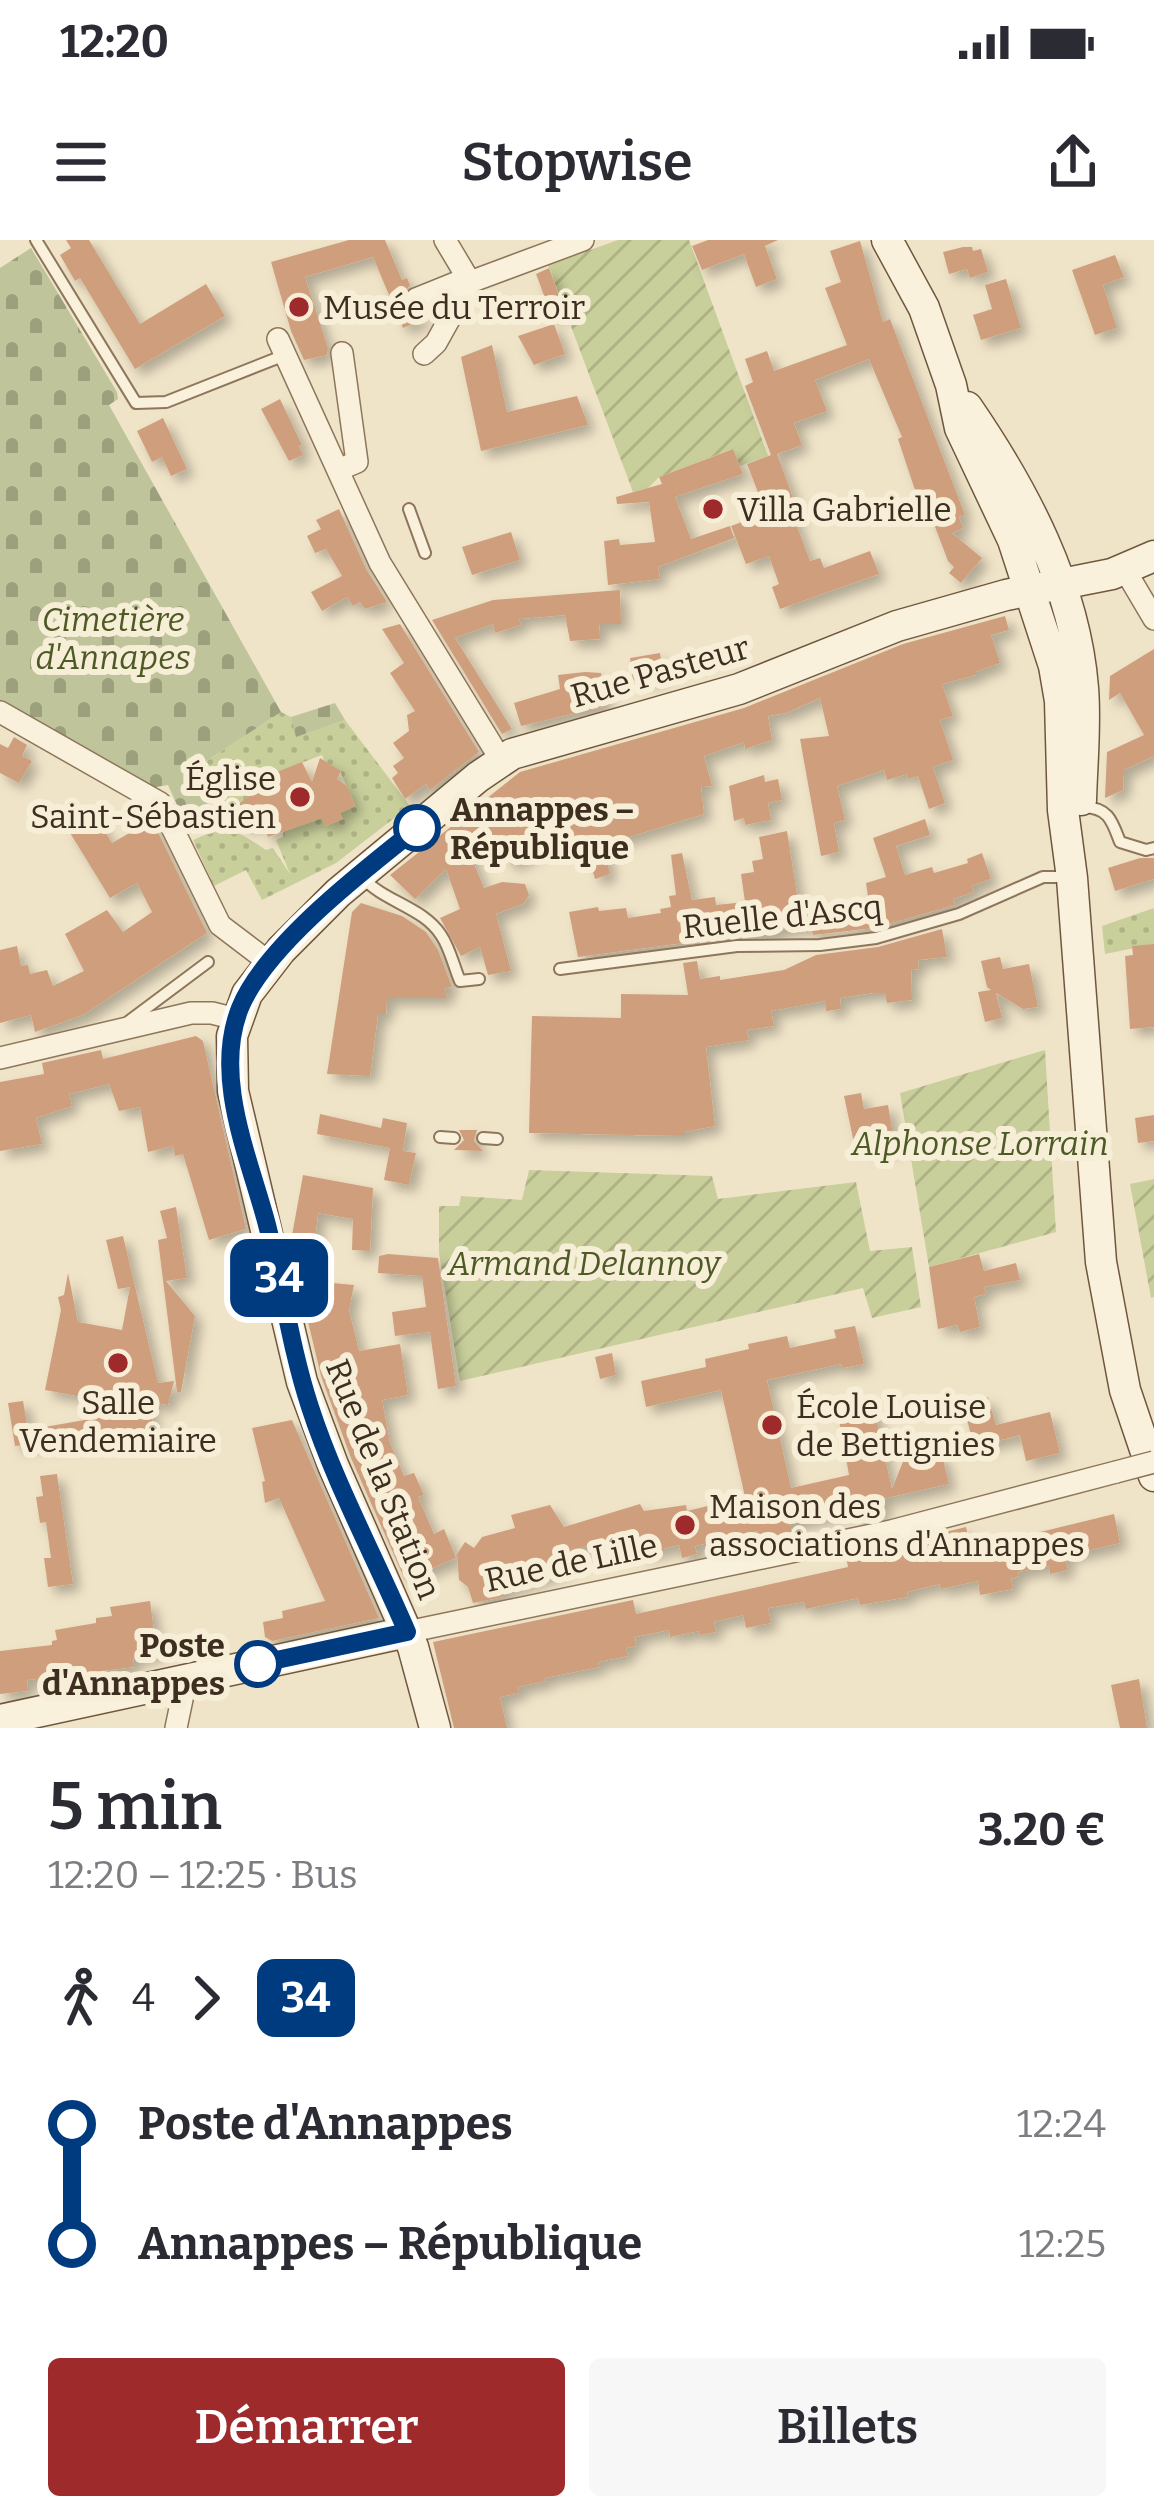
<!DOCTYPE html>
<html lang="fr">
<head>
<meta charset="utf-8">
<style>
	:root { --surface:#fff; --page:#f7f7f7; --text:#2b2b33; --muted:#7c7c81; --accent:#9e2a2b }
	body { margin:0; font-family:Bitter,serif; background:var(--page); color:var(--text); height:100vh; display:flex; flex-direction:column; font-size:45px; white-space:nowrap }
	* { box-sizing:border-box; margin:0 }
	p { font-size:39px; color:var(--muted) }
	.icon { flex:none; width:66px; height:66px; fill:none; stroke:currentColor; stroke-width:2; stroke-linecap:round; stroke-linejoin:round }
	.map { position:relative; height:1488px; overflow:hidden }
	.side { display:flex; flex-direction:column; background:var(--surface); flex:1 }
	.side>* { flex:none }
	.badge { padding:0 24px; border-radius:18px; font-size:42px; line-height:78px }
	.map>.badge { position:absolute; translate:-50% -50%; box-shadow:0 0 0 6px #fff }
	.legs { display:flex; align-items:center; gap:18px; height:132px; padding:0 48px; font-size:39px }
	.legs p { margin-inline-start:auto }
	.overview { display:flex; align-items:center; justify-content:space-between; height:204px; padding:0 48px }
	h1 { font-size:66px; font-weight:600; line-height:90px }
	.primary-button { display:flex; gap:24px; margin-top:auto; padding:24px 48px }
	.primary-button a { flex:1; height:138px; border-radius:12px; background:var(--accent); color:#fff; font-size:48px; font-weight:600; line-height:138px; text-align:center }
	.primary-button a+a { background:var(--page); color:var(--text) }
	ul { padding:0 48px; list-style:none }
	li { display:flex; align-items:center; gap:42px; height:120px; font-size:45px }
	li i { display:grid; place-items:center; width:18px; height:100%; margin:0 15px; background:currentColor }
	li i::after { content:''; width:30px; height:30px; margin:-15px; border:9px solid; border-radius:50%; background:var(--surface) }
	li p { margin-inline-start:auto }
	li:first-child i { background:linear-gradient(#0000 50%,currentColor 0) }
	li:last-child i { background:linear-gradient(currentColor 50%,#0000 0) }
	.status { display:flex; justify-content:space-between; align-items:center; height:84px; padding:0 60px; background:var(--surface); direction:ltr }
	.status svg { height:33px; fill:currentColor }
	header { display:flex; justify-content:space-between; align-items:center; height:156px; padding:0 48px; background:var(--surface); font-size:54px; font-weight:600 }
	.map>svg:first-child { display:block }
</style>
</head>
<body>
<div class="status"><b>12:20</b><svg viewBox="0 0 49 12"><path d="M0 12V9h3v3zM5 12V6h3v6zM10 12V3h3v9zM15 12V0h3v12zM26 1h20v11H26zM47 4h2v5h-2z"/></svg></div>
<header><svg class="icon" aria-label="menu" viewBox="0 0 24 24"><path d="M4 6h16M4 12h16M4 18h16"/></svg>Stopwise<svg class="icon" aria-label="share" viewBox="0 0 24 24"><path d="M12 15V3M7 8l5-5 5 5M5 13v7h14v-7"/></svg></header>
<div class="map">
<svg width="1154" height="1488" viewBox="0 0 1154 1488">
	<defs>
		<pattern id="grass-dots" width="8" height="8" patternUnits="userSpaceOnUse" patternTransform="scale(3)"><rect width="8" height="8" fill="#c9cf9b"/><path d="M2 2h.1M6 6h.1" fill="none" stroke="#aeb285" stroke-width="1.8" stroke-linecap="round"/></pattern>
		<pattern id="cemetery-stones" width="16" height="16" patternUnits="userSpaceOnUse" patternTransform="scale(3)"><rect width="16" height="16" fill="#bfc49a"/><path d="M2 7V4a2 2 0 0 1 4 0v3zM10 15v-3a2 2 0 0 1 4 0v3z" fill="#9ca07d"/></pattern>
		<pattern id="garden-furrows" width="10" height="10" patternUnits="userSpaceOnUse" patternTransform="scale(3)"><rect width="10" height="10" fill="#c9cf9b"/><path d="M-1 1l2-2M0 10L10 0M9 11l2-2" fill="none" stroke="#aeb285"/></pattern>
		<filter id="shadow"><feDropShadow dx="7" dy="7" stdDeviation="6" flood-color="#0004"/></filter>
	</defs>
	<rect width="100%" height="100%" fill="#f0e4c8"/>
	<path fill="url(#grass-dots)" d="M281,472L291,477L297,496L345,480L410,566L336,623L262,660L246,630L214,646L193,600C229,583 234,589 266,610L273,608L290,634L276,600L283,597L284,589L319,576L342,579L339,570L355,566L340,531L329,533L322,515L249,543L252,555L246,558V563L231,570L202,524Z
		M1154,668V704L1105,714L1102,686Z"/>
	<path fill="url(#cemetery-stones)" d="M31,8L117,152L118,159L109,165L281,472L202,524L231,570L190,594L168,545L150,548L0,461V28Z
		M335,463L345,480L296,497L291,477Z"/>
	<path fill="url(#garden-furrows)" d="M618,0H689L768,216L740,226L732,209L659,237L648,248L633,252L548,25Z
		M1045,810L1056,992L929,1027L900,853Z
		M529,930L712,936L718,959L856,942L870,1011L912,1007L921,1067L872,1078L863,1048L460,1141L439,1013V966H459L461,956L522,960Z
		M1154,939V1057L1151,1058L1130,944Z"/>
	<path fill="#cf9f7d" filter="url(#shadow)" d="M66,0H89L140,84L206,44L225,76L135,129L80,38L75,41L60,15L71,8Z
		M349,0H385L402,40L407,38L410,45L401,56L403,66L413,74L422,73L425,79L403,88L373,17L305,37L328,108L327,115L304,120L291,91L271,22Z
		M708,0H778L765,6L777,39L756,47L744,14L702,30L692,6Z
		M860,1L883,82L890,79L965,275L959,277L963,288L952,293L982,318L961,343L949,333L954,327L948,321L926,263L920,265L898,199L902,197L869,119L815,140L827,171L794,183L802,205L777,214L799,274L793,276L810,321L820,318L824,328L870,311L879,334L780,369L772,347L779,344L769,316L746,324L731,286L766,273L747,224L771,215L745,146L753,142L745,119L767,111L774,131L847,105L825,48L841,42L830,11Z
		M963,7H972L973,11L981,9L988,32L970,38L967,29L949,34L943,12Z
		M1115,15L1124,37L1103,45L1117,88L1095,95L1072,30Z
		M549,28L565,72L552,77L536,34Z
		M1006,39L1021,88L981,100L973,75L992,69L985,45Z
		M554,84L565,114L534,125L518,96Z
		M492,105L507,172L577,156L588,185L481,211L461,117Z
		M280,159L302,205L299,206L303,215L289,221L261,169Z
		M163,178L187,229L171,236L162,217L152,222L137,191Z
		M733,209L743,234L675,257L691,299L730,286L734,298L658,327L660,339L608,345L604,301L619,299L620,305L655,302L649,262L617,264L616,257L662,244L659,237Z
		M339,269L366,329L387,362L365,369L360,362L353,366L347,357L322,371L311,352L342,336L326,309L315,313L307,296L321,289L316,280Z
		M511,292L520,320L472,335L462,307Z
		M620,350L621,384H599L600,399L570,401L565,375L519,379L521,385L495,393L493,384L455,398L512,489L502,494L432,380L493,360Z
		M1005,376L1009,390L991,395L1000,423L976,432V435L942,444L953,476L940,480L953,520L933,527L945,563L929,569L918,536L908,539L907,534L887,540L884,530L837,546L845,580L834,583L839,612L821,616L800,499L829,496L820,458L786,473L768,476L772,500L745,509L744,502L704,516L712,546L701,547L704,574L603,605L610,634L595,639L583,596L557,604L556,598L512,625L494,598L470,614L484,648L502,642L525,644L529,655L523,664L496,674L511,731L488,735L480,707L461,716L440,678L460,669L446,629L415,659L390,635L520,532L744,468L903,404Z
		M400,384L479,512L430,550L426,544L405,559L392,538L398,533L393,526L404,518L393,503L409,491L407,475L415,471L390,433L404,423L382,389Z
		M1154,409V516L1124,530L1123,550L1105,558L1107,512L1144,495L1120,453L1109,460L1110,436Z
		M660,413L663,437L633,441L630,418Z
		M585,432L601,433L605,463L602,467L521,486L514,463L560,449L558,435Z
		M14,497L27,505L22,516L32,521L19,543L0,533V504L8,508Z
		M320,518L341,531L337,539L347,546L355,566L340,573L343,579L325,586L322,578L268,597L261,580L244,588L236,566L253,553L249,543L302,522L312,542Z
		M764,535L765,542L778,539L782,560L768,563L771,580L745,585L744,578L734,581L729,546Z
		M94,574L112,603L152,580L207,693L83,775L35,792L31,775L0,783V710L17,706L21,726L28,725L30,734L47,730L53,746L84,731L65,694L107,670L123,692L152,672L137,643L110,658L67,588Z
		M925,579L930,595L896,606L905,635L932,627L934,633L968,623L967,619L982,613L991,639L971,646L974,652L953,659L955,665L874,688L813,695L811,687L855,679L853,667L869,664L866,643L886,637L873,598Z
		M787,591L798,661L817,658L821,684L774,691L775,696H736L578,717L569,672L598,667L599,671L626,668L628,678L661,673L660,669L671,667L669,656L676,655L671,615L682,613L692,660L715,657L716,665L745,662L741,634L754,632L752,621L763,619L759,597Z
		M1140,618H1154V639L1115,651L1108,628Z
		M361,663L402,676L426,692L438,710L452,747L445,748L447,758H387L386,774H378L370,836L327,834L352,672Z
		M942,689L947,717L918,720L919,729L911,730L912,760L887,763L885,753H873L840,758L841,769L826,771L825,761L771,771L774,786L747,790L749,800L706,807L715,886L684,892V896L529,893L532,776L621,778V754L688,755L683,723L697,721L700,739L720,736V740L784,730L816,715L878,707Z
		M1154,704V787L1130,789L1125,716L1133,715L1132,706Z
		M1000,717L1003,729L1029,724L1038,767L1023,769L996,753L1002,778L985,782L978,752L991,750L987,747L981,721Z
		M196,796L203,801L246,989L209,1000L183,914L175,916L173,906L148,912L140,867L119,871L109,844L69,854L72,866L36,878L42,904L0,911V842L44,834L42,823L101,810L103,819Z
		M861,853L864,869L888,865L895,907L871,911L869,901L854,903L844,856Z
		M320,874L381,888L383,878L407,883L403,911L416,913L409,945L384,940L390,908L317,894Z
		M1154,875V901L1138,903L1135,878Z
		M459,890H477L474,901L483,911L454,910L464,900Z
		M303,935L373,948L370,1011L352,1010L353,979L318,973L314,1008L290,1006Z
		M176,967L187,1038L166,1041L195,1076L181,1152H177L158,1000L167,998L160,971Z
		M123,996L158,1143L174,1141L168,1165L150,1162L153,1185L132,1192L15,1206L8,1163L23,1161L28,1190L146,1169L45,1150L61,1070L58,1057L64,1055L68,1033L78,1082L122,1090L130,1047L118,1049L106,1000Z
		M388,1014L438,1018L456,1146L438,1149L430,1092L395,1096L392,1072L426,1067L422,1036L378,1033L379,1016Z
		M979,1014L984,1031L1016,1023L1020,1040L984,1047L986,1054L974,1057L980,1087L960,1092L957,1085L938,1089L929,1027Z
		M322,1042L354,1045L349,1070L359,1111L400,1104L408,1155L382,1160L390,1203L404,1236L414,1233L424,1255L418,1257L434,1294L444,1289L456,1318L405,1340L351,1218L321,1136L300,1048Z
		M855,1086L864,1124L843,1128L841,1124L767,1140L791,1248L849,1235L838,1174L873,1165L892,1249L910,1204L931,1199L934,1216L942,1215L949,1244L882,1259L885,1273L859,1278L857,1269L790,1284L792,1292L760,1299L758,1291L695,1306L697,1314L682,1318L679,1305L641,1314L639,1308L623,1311L620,1296L562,1314L567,1328L502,1351L503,1357L473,1363L468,1347L459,1340L457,1314L465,1302L474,1308L482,1297L515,1288L511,1275L550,1265L564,1287L640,1264L644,1271L686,1265L687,1271L745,1257L721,1150L646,1167L641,1141L706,1127L705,1119L749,1109L748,1104L787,1096L790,1108L836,1098L834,1090Z
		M612,1113L616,1135L600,1139L595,1117Z
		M988,1157L996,1185L1050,1172L1060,1213L1026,1221L1020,1195L974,1207L963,1164Z
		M292,1180L379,1378L272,1401L265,1397L263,1382L283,1378L282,1371L325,1361L279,1258L265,1263L262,1242L265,1241L252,1188Z
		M57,1234L73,1344L48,1347L44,1318H51L46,1282L40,1283L36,1257L43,1256L40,1236Z
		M1114,1274L1120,1303L1065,1316L1068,1330L1050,1334L1049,1326L1018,1332L1019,1336L1011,1339L1013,1349L980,1355L978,1341L941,1349L940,1344L907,1352L908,1357L860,1365L858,1358L806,1369L804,1362L768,1368L771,1383L746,1388L743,1375L714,1382L716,1392L700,1395L699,1391L670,1397L669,1390L635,1397L636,1406L626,1408L628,1416L598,1422L599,1427L545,1438L546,1441L518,1447L519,1453L500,1457L507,1488H454L433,1402L633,1360L636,1374L848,1327L846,1316L966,1287L971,1309Z
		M150,1361L157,1414L133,1418L134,1427L27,1440L28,1451L0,1454V1411L52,1405V1401L57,1400L55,1390L96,1383V1378L112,1376L110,1367Z
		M1139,1439L1147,1488H1120L1111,1445Z"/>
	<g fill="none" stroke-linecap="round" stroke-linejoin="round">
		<g stroke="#8d765c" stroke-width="14">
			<path id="lane" d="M36,0L136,163L166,162L285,115
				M409,269L425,313
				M1084,567C1109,568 1112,581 1120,602L1146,610L1154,608
				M362,637C384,662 423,667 441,695C450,708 454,727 460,741L479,739
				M560,729L737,706L820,705L876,698L959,674L1043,637H1066
				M129,781L208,722
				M440,897L454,898
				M483,898L497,899"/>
		</g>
		<g stroke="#8d765c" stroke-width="24">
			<path id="street" d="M445,0L470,42
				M416,59L468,38
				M278,99L380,323L501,520
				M424,114L436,103L470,42L583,0
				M338,230L357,222L342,113
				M1125,330L1154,379
				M0,472L160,563L220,685L270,723
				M0,818L191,773H212L236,779
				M407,1392L891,1291L1116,1232
				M176,1488L186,1440"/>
		</g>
		<g stroke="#6f573f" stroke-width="33">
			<path id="secondary" d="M887,0L924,68L951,145L960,188L1013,300L1054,426L1060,461L1063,570L1072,638L1101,1022L1125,1150L1154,1236
				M967,167C1024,250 1075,346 1083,448C1086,485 1082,523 1081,560
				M0,1480L407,1392
				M435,1488L413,1407L333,1225L302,1142L233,851L232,796L247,754L281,710L338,653L478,537L512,514L739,449L897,386L1006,355L1112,334L1154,316"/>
		</g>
		<use href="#lane" stroke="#faf1dc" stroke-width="10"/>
		<use href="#street" stroke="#faf1dc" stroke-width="21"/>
		<use href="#secondary" stroke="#faf1dc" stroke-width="30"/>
		<g stroke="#8d765c" stroke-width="24" stroke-linecap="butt">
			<path id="street-bridge" d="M1116,1232L1154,1222"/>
		</g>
		<use href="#street-bridge" stroke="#faf1dc" stroke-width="21"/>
	</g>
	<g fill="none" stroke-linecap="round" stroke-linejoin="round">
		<g stroke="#fff" stroke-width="27">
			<path id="line-1" d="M258,1424L407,1392C375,1317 335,1244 310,1167C290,1106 282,1042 266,981C248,915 213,836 240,768C265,706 364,630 417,588"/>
		</g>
		<use href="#line-1" stroke="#003b80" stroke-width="18"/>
	</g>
	<g fill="#9e2a2b" stroke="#f7eed8" stroke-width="4.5">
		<circle cx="299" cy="67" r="12"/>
		<circle cx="713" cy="269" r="12"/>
		<circle cx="300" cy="557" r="12"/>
		<circle cx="118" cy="1123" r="12"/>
		<circle cx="772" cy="1185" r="12"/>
		<circle cx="685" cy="1285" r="12"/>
	</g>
	<g fill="#fff" stroke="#003b80" stroke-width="6">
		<circle cx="417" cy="588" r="21"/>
		<circle cx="258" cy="1424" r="21"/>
	</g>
	<g text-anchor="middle" stroke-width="12" stroke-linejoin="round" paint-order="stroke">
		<g font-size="33" fill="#3d2e20" stroke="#f7eed8" text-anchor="start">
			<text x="323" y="79">Musée du Terroir</text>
			<text x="737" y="281">Villa Gabrielle</text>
			<text x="276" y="550" text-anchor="end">Église<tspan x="276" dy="38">Saint-Sébastien</tspan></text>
			<text x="118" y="1174" text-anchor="middle">Salle<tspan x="118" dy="38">Vendemiaire</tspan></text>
			<text x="796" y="1178">École Louise<tspan x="796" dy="38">de Bettignies</tspan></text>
			<text x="709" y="1278">Maison des<tspan x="709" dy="38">associations d'Annappes</tspan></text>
		</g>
		<g font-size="33" font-style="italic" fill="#4d5a26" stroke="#f7eed8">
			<text x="113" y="391">Cimetière<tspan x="113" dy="38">d'Annapes</tspan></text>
			<text x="980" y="915">Alphonse Lorrain</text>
			<text x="584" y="1035">Armand Delannoy</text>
		</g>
		<g font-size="33" fill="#3d2e20" stroke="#f7eed8">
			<text transform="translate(660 431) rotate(-16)" y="12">Rue Pasteur</text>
			<text transform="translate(782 676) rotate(-6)" y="12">Ruelle d'Ascq</text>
			<text transform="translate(384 1239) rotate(68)" y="12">Rue de la Station</text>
			<text transform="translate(571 1322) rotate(-12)" y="12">Rue de Lille</text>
		</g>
		<g font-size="33" font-weight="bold" fill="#3d2e20" stroke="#f7eed8" text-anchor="start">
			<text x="450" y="581">Annappes –<tspan x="450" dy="38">République</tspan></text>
			<text x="225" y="1417" text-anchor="end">Poste<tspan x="225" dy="38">d'Annappes</tspan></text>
		</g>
	</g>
</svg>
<b class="badge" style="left:279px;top:1038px;background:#003b80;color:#fff">34</b>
</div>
<section class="side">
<div class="overview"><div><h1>5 min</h1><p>12:20 – 12:25 · Bus</p></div><b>3.20 €</b></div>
<div class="legs"><svg class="icon" aria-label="walk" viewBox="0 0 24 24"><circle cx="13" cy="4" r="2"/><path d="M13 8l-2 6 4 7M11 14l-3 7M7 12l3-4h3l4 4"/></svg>4<svg class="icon" aria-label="forward" viewBox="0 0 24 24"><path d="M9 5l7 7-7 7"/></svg><b class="badge" style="background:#003b80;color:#fff">34</b></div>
<ul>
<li><i style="color:#003b80"></i><b>Poste d'Annappes</b><p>12:24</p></li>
<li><i style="color:#003b80"></i><b>Annappes – République</b><p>12:25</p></li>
</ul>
<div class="primary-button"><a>Démarrer</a><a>Billets</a></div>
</section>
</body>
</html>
